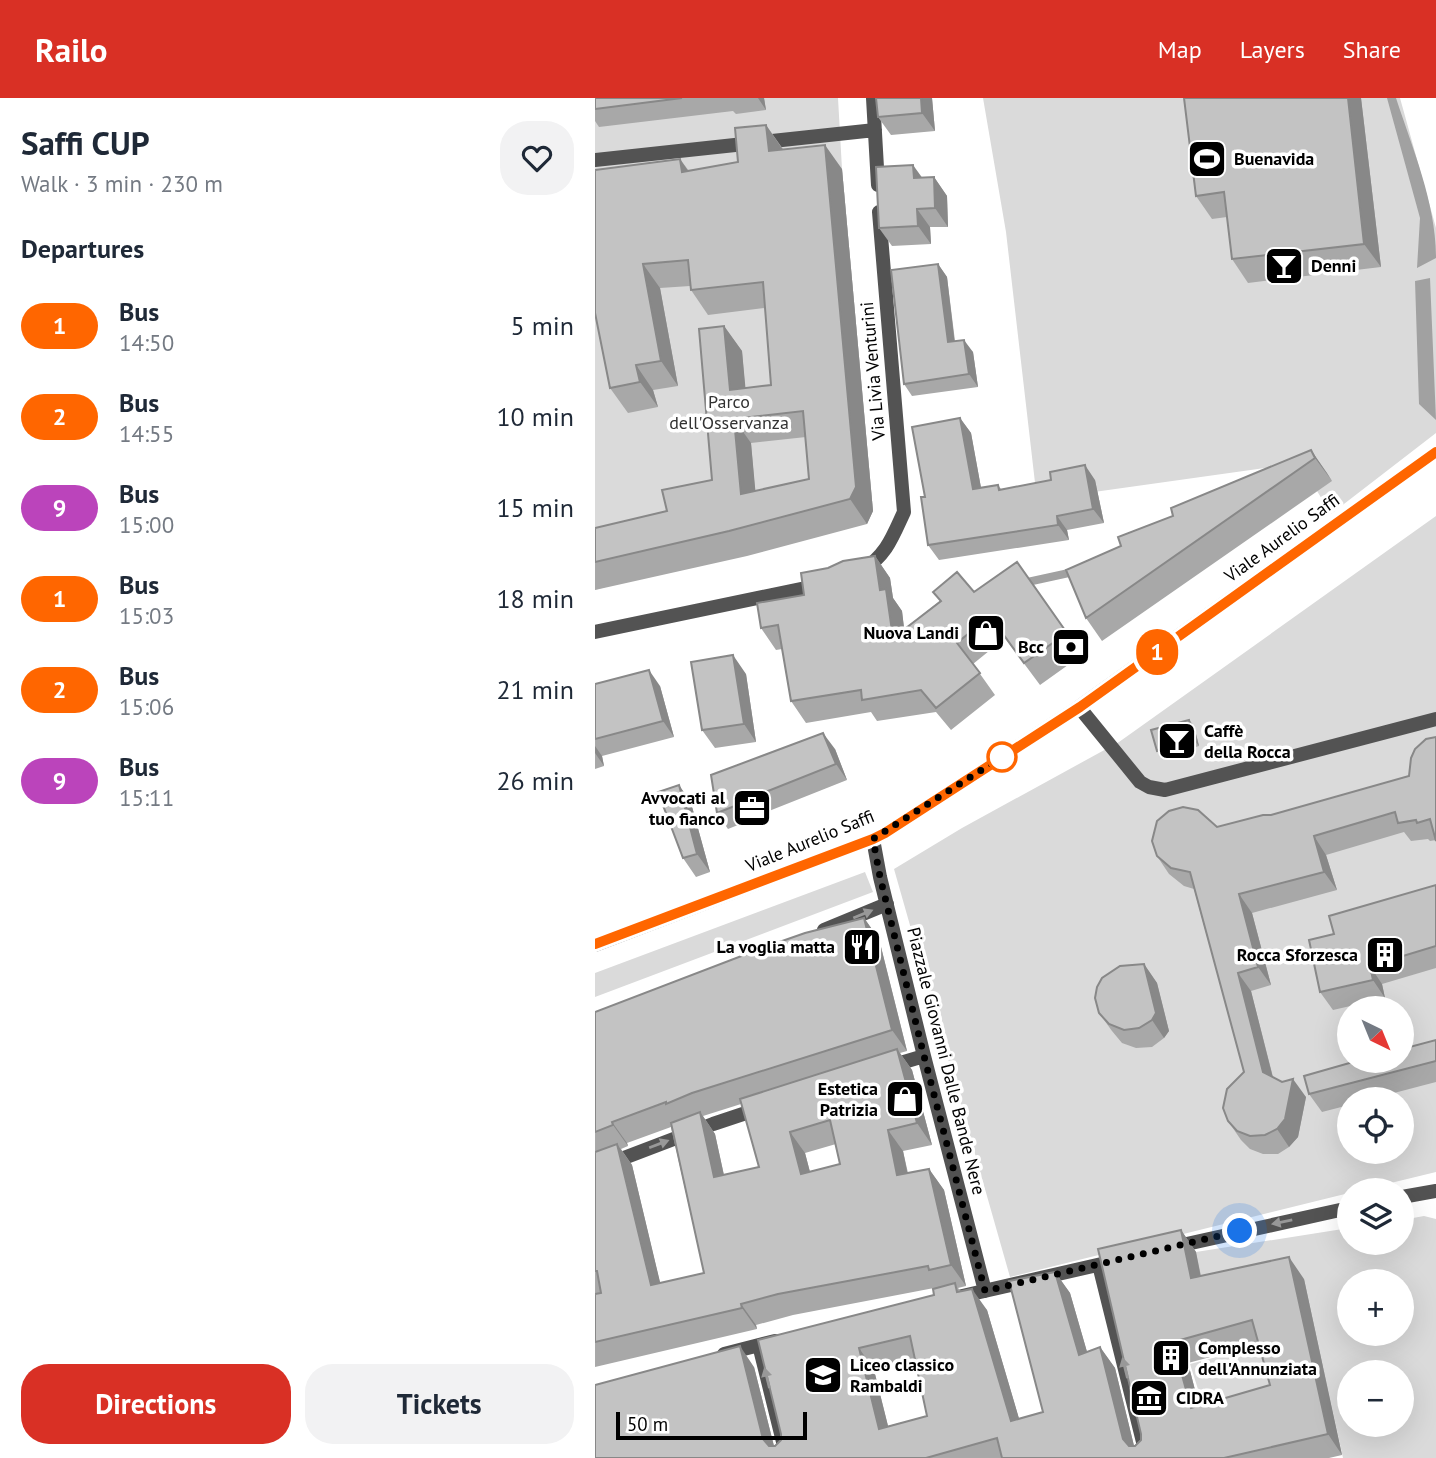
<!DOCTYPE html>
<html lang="en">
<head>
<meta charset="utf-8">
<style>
	:root { --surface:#fff; --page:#f2f2f3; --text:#1f2937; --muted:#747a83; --accent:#d93025 }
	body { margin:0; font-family:"PT Sans",sans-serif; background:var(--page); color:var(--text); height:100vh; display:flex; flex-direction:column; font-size:26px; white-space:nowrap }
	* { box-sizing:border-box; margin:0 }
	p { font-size:23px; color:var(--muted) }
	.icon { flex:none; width:38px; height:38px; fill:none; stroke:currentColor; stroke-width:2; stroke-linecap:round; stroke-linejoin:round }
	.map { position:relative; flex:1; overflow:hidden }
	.details { display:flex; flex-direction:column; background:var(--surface); width:595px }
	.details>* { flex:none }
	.badge { padding:0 14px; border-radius:23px; font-size:24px; line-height:46px }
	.needle { width:46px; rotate:137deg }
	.tools { position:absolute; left:742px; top:898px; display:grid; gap:14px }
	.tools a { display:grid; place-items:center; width:77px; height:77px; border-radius:50%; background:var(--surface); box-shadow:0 7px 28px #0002; font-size:35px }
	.scale { position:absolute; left:21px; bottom:18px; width:191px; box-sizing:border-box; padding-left:7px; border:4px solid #000; border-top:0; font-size:19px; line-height:24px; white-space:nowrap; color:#000; -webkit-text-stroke:5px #fff; paint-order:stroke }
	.you { position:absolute; width:35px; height:35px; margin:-18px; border:5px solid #fff; border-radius:50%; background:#1a73e8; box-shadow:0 0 0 10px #1a73e833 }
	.map>.badge { position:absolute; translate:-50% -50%; box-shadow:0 0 0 4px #fff }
	h2 { padding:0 21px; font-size:26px; line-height:63px }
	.round { display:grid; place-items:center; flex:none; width:74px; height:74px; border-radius:28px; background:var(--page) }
	.summary { display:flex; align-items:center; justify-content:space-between; height:119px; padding:0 21px }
	h1 { font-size:33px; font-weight:600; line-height:52px }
	.primary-button { display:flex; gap:14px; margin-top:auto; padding:14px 21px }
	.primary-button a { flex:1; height:80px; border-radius:28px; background:var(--accent); color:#fff; font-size:28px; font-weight:600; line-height:80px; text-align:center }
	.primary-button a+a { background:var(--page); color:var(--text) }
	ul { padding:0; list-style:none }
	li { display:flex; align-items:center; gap:21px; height:91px; padding:0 21px }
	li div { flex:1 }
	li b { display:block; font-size:26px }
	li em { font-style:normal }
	li .badge { min-width:77px; font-weight:700; text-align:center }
	header { display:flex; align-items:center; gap:42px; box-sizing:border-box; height:98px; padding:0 35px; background:var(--accent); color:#fff }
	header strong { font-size:33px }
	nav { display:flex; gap:38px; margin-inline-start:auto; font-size:24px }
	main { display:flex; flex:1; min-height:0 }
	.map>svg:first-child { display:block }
</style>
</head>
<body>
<header>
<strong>Railo</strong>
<nav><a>Map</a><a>Layers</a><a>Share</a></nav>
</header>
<main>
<section class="details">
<div class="summary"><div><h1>Saffi CUP</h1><p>Walk · 3 min · 230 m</p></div><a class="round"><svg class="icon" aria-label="heart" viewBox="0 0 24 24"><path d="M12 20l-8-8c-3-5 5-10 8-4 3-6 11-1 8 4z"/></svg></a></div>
<h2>Departures</h2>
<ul>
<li><span class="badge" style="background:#f60;color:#fff">1</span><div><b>Bus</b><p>14:50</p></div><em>5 min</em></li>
<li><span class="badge" style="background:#f60;color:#fff">2</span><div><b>Bus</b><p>14:55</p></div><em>10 min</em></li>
<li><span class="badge" style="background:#b4b;color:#fff">9</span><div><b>Bus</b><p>15:00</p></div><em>15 min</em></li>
<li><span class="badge" style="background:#f60;color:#fff">1</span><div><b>Bus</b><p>15:03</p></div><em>18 min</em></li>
<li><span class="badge" style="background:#f60;color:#fff">2</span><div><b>Bus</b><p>15:06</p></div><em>21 min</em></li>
<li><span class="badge" style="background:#b4b;color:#fff">9</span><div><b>Bus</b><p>15:11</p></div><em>26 min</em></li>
</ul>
<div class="primary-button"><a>Directions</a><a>Tickets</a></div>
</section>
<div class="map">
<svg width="841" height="1360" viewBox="0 0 841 1360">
	<rect width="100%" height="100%" fill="#fff"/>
	<path fill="#dadada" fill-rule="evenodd" d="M0,0H243L247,71L278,413L0,492Z
		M388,0H805L841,130V335L736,416L705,365L442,402L411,134Z
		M841,418V1074L767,1092H754V1095L415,1179L299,771L367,730L524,644ZM754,910H807V962H754ZM754,1001H807V1054H754Z
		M270,774L278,794L0,899V875Z
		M829,1118L841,1121V1360H748L728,1270L610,1201L601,1154L754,1130V1144H807V1122ZM754,1183H807V1236H754ZM754,1274H807V1326H754Z
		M671,1246L687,1307L614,1326L595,1266Z"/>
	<path fill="#a1a1a1" d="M792,0H801C818,52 841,105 841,160L822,170L825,120Z
		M835,180L841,322L824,306L820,183Z"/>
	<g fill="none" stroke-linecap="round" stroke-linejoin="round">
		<path stroke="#a1a1a1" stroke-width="8" d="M428,485L483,473"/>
		<path stroke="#535353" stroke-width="14" d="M278,0L283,87
			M0,62L280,32
			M267,473C292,456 297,440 309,414L284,114
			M0,534L225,487
			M484,609L545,684L554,689L570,692L841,621
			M278,741L285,779L329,958L390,1193
			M229,832L292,806
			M292,969L329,958
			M0,1071L118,1026L166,1010
			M807,1099L841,1093
			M578,1149L754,1110
			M504,1167L552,1360
			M363,1199L524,1162
			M164,1247L192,1360
			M129,1256L180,1243"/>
		<path stroke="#535353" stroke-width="14" d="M0,847L278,741L290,735L484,609L841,354"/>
	</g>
	<path fill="#a8a8a8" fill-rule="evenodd" d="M0,0H169L171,12L141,16L138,13L4,29L0,23Z
		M337,0L340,33L296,37L283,19Z
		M589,0H766L786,169L653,185L637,161L632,119L617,121L601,98Z
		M171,27L188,51L247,71L278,413L272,426L152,458L0,492V430L72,413L117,382L129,228L147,253L150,290L176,287L170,210L113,217L96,192L95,188L65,190L83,288L58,292L63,309L33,315L15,290L0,215L85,61L94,73L143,64ZM211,339L214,381L160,393L156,345Z
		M339,79L352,98L353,129H335L336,146L297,148L284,130Z
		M343,166L352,179L360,243L378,254L383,289L317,298L309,286Z
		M365,320L376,335L386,390L403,387L406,391L500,382L509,425L472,432L474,442L344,462L333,447L330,399Z
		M716,352L737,383L507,543L491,520L526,448L578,418Z
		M280,458L295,480L298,500L307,513L309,531L345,503L338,494H379L422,464L487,557L445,587L410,540L378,566L400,597L356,632L341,614L282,623L276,614L211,625L196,603L187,551L181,552L166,530L209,497L233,470Z
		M151,576L161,644L120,650L107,632Z
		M0,586L65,588L79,639L7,658L9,668L0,671Z
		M594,622L599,628L604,648L567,660L562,653Z
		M240,651L252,682L174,713L176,718L155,727L153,723L133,731L122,715Z
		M816,660L841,742L835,743L833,741L816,743L809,734L731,757L742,792L657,815L676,887L656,893L678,979L711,999L703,1039L694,1049L683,1056H668L655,1051L646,1042L633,1023L649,974L599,791L589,788L574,776L562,758L622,729L676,717L814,678Z
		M84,687L96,705L115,774L101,779L88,760Z
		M841,787V870L787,886L790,900L738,912L725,894L739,836Z
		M269,820L284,841L312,953L305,955L317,972L337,1047L308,1053L313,1075L334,1071L349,1092L371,1188L363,1190L366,1193L392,1212L424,1321L448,1314L460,1174L475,1195L492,1254L505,1249L520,1270L539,1348L546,1342L586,1132L601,1154L606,1178L709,1181L747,1357L734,1360H0L159,1269L179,1348H180L186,1342V1336L163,1242L339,1197V1190L198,1217L161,1227L162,1231L0,1269V914ZM146,1006L164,1069L129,1077L120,1036L108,1018ZM76,1029L109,1175L65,1185L37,1067L26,1051L33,1048L32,1045ZM241,1046L245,1066L215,1074L210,1055ZM664,1246L675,1287L604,1307L593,1265ZM320,1261L332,1318L293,1328L279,1272Z
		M549,866L562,885L574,933L569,940L557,949L541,950L527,945L517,933L504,915Z
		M841,942V984L776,1001H754V1007L727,1014L714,996Z"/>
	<path fill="#888" d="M163,0H169L171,12Z
		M326,0H337L340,33L327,15Z
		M753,0H766L786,169L769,146Z
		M171,27L188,52L174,53Z
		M230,47L247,71L278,413L272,426L255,401Z
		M85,61L102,86L87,74Z
		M318,67L331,85L319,80Z
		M339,79L352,98L353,129L340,110Z
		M322,111L335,129L336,146L323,128Z
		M48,166L65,190L83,288L66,263Z
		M343,166L352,179L361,256L353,244Z
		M129,228L147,253L153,317L135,292Z
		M369,242L378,254L383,289L374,276Z
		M41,267L58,292L63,309L45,284Z
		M365,320L376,335L389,406L378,391Z
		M139,321L156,345L163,421L146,396Z
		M716,352L732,375L737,383L720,360Z
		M490,367L500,382L509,425L498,411Z
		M462,418L472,432L474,442L463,427Z
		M280,458L295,480L298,500L307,513L313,562L298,540L285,492Z
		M138,557L151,576L161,644L149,626Z
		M54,572L65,588L79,639L68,623Z
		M594,622L599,628L604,648L599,642Z
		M228,635L240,651L252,682L241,666Z
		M0,648L7,658L9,668L0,655Z
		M84,687L96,705L115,774L102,756Z
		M163,697L174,713L176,718L165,702Z
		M719,738L731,757L742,792L729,774Z
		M644,796L657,815L676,887L663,869Z
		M269,820L284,841L312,953L297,932Z
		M549,866L562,885L574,933L569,940L557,922Z
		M775,868L787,886L790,900L778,882Z
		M643,875L656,893L681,992L668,974Z
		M302,951L317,972L337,1047L322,1025Z
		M698,981L711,999L703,1039L694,1049L682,1031Z
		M105,1014L120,1036L134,1101L119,1079Z
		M17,1024L32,1045L33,1048L18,1027Z
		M293,1032L308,1053L317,1098L302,1077Z
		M195,1034L210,1055L221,1097L206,1076Z
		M22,1046L37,1067L71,1209L56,1187Z
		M334,1071L349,1092L371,1188L356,1167Z
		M586,1132L601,1154L610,1201L596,1180Z
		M694,1159L709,1181L747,1357L733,1336Z
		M460,1174L475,1195L499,1278L484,1257Z
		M377,1191L392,1212L431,1344L416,1323Z
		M146,1206L161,1227L162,1231L147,1210Z
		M578,1244L593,1265L610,1331L596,1310Z
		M145,1248L159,1269L182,1360L168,1341Z
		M505,1249L520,1270L542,1360L528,1341Z
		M264,1250L279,1272L299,1352L284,1331Z"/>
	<path fill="#c3c3c3" stroke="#888" stroke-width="2" fill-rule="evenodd" d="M0,0H87L0,11Z
		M281,0H326L327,15L283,19Z
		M589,0H753L769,146L637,161L629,94L601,98Z
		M171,27L174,53L230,47L261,389L255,401L134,433L0,464V430L72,413L67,392L117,382L104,231L129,228L135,292L176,287L168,184L96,192L93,162L48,166L66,263L41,267L45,284L15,290L0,215V72L85,61L87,74L143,64L140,30ZM208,313L214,381L146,396L139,321Z
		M318,67L319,80L339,79L340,110L322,111L323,128L284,130L281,69Z
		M343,166L353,244L369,242L374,276L309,286L296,172Z
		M365,320L378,391L403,387L404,392L456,382L455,374L490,367L498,411L462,418L463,427L333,447L326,399H330L317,329Z
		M716,352L720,360L491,520L471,472L526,448L523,439L578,418L576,410Z
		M280,458L285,492L291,491L298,540L346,503L338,494L362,474L379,494L422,464L472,535L429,565L395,518L362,545L385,575L341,610L326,592L267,602L266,592L196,603L183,527L166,530L162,505L209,497L206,475L233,470L248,463Z
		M138,557L149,626L107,632L96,564Z
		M54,572L68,623L0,641V586Z
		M594,622L599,642L562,653L556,632Z
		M228,635L241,666L163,697L165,702L143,710L142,707L122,715L116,677Z
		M841,639V743L835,721L822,725L821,722L803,725L800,714L719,738L729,774L644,796L663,869L643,875L668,974L687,984L698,981L690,1021L682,1031L670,1037L655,1038L642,1033L633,1023L628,1010L632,991L649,974L595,774L576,770L562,758L557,743L562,723L574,713L588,709L603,712L622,729L668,717H676L814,678L816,660L820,651L831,641Z
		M84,687L102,756L88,760L63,694Z
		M841,787V848L775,868L778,882L725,894L714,842L739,836L734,818Z
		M269,820L297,932L97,995L71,1006V1004L17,1024L18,1027L0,1034V914L170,849L210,835Z
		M549,866L561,915L557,922L544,930L529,932L514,926L504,915L500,900L502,889L507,880L525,868Z
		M841,942V963L714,996L709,978L765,962H807V951Z
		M302,951L322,1025L293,1032L302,1077L334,1071L356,1167L334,1172L333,1168L183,1196L146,1206L147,1210L0,1244V1196L6,1195L2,1173H0V1054L22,1046L56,1187L109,1175L76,1025L105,1014L119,1079L164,1069L145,1001ZM235,1022L245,1066L206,1076L195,1034Z
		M586,1132L596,1180L694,1159L733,1336L629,1360H407L402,1340L331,1360H0V1287L145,1248L168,1341L174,1348H180L186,1342V1336L163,1242L339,1197L338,1191L360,1185L362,1194L377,1191L416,1323L448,1314L414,1183L460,1174L484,1257L505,1249L528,1341L534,1348H540L546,1342V1336L503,1151ZM657,1222L675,1287L596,1310L578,1244ZM315,1238L332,1318L284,1331L264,1250Z"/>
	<defs><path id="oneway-solid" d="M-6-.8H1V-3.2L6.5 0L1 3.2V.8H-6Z" transform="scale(1.75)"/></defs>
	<g fill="#989898">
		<use href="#oneway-solid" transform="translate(268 816) rotate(-22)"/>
		<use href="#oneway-solid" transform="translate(64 1046) rotate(-21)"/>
		<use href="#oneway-solid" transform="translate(687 1124) rotate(168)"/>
		<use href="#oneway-solid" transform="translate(530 1270) rotate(-104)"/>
		<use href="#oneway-solid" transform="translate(172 1280) rotate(-104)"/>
	</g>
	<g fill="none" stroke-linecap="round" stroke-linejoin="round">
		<g stroke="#fff" stroke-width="16">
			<path id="line" d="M0,846L278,741L290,735L485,609L841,354"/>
		</g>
		<use href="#line" stroke="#f60" stroke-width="10"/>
		<path stroke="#000" stroke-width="7" stroke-dasharray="0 12.6" d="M407,659L278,741L285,779L329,958L390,1193L645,1133"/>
	</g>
	<defs>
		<g id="stadium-square" transform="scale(2.0125)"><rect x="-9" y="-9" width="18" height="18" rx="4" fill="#000" stroke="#fff"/><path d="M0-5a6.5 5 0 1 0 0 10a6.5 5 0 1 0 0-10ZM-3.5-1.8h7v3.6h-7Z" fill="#fff"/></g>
		<g id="bar-square" transform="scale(2.0125)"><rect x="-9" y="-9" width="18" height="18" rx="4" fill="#000" stroke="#fff"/><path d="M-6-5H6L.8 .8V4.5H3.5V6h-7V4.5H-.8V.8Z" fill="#fff"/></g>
		<g id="shop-square" transform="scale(2.0125)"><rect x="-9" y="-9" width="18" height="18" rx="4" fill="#000" stroke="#fff"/><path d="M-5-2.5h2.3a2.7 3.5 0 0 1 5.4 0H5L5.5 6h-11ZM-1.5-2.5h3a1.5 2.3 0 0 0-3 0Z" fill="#fff"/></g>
		<g id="bank-square" transform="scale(2.0125)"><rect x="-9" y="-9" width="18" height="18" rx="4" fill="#000" stroke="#fff"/><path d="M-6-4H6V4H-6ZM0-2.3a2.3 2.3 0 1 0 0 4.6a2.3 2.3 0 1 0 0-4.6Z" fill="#fff"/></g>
		<g id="office-square" transform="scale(2.0125)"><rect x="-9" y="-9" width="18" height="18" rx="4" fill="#000" stroke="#fff"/><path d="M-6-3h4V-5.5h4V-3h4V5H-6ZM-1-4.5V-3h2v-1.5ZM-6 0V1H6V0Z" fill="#fff"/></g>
		<g id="restaurant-square" transform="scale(2.0125)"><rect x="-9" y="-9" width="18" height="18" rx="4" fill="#000" stroke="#fff"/><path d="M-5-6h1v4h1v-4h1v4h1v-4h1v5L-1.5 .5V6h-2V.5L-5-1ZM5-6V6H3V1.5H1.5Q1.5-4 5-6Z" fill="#fff"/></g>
		<g id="building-square" transform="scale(2.0125)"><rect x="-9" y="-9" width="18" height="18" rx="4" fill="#000" stroke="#fff"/><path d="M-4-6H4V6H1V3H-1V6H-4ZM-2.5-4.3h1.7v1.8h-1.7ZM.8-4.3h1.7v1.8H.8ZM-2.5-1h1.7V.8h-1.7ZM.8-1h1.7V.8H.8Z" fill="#fff"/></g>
		<g id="school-square" transform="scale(2.0125)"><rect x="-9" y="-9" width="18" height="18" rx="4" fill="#000" stroke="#fff"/><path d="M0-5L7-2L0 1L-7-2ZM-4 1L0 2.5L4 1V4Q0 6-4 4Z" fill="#fff"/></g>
		<g id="museum-square" transform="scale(2.0125)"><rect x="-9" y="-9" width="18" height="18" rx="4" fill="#000" stroke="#fff"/><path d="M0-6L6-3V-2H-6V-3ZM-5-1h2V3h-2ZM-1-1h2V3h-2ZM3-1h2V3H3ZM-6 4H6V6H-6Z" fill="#fff"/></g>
	</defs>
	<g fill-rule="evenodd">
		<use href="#stadium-square" x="612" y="61"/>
		<use href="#bar-square" x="689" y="168"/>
		<use href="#shop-square" x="391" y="535"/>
		<use href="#bank-square" x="476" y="549"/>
		<use href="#bar-square" x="582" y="643"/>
		<use href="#office-square" x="157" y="710"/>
		<use href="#restaurant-square" x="267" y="849"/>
		<use href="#building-square" x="790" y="857"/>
		<use href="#shop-square" x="310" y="1001"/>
		<use href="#building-square" x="576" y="1260"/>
		<use href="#school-square" x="228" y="1277"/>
		<use href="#museum-square" x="554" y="1300"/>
	</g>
	<circle fill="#fff" stroke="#f60" stroke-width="3.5" cx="407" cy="659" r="14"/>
	<g text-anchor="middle" stroke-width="7" stroke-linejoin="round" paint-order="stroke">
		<g font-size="18" font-weight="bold" fill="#000" stroke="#fff" text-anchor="start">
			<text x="639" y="67">Buenavida</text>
			<text x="716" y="174">Denni</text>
			<text x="364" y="541" text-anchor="end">Nuova Landi</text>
			<text x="449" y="555" text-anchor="end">Bcc</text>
			<text x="609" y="639">Caffè<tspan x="609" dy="21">della Rocca</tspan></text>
			<text x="130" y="706" text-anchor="end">Avvocati al<tspan x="130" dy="21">tuo fianco</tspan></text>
			<text x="240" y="855" text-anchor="end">La voglia matta</text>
			<text x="763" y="863" text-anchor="end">Rocca Sforzesca</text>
			<text x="283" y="997" text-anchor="end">Estetica<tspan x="283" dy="21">Patrizia</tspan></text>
			<text x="603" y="1256">Complesso<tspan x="603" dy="21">dell'Annunziata</tspan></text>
			<text x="255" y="1273">Liceo classico<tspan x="255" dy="21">Rambaldi</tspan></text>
			<text x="581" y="1306">CIDRA</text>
		</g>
		<g font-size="18" fill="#000" stroke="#fff">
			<text transform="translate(278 273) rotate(-95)" y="6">Via Livia Venturini</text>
			<text transform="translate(687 440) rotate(-36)" y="6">Viale Aurelio Saffi</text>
			<text transform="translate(215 743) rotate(-22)" y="6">Viale Aurelio Saffi</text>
			<text transform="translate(351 963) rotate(76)" y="6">Piazzale Giovanni Dalle Bande Nere</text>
		</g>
		<g font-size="18" fill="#313131" stroke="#fff">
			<text x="134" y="310">Parco<tspan x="134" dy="21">dell'Osservanza</tspan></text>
		</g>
	</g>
</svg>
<div class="tools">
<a><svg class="needle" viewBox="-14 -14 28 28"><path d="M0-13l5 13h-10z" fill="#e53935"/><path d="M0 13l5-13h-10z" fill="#747a83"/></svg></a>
<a><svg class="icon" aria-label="locate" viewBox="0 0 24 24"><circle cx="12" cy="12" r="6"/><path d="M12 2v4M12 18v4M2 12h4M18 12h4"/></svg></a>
<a><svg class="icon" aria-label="layers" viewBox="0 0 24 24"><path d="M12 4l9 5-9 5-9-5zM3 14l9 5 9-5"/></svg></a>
<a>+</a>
<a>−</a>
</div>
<div class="scale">50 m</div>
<div class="you" style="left:645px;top:1133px"></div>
<b class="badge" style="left:562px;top:554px;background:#f60;color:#fff">1</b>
</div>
</main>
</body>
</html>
